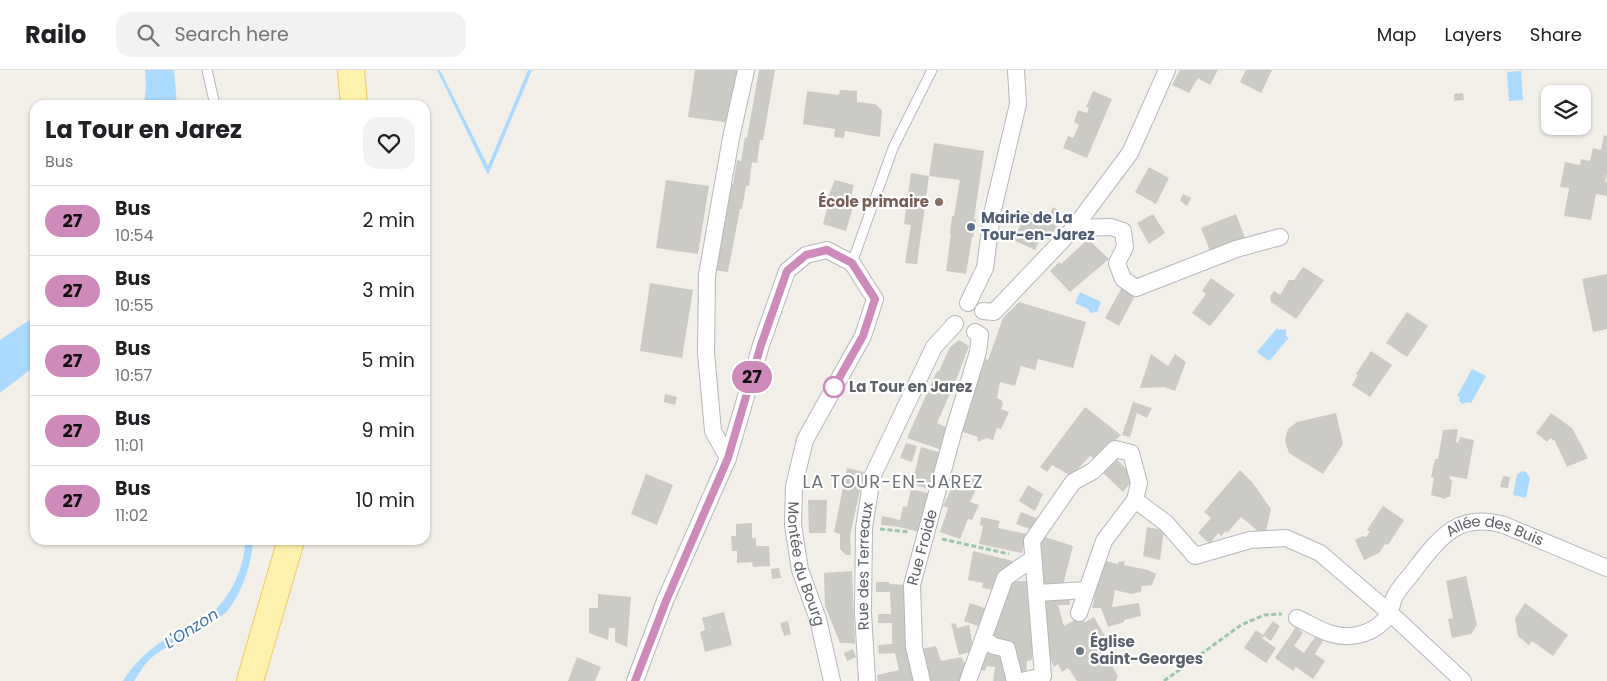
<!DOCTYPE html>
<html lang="en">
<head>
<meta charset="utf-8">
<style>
	:root { --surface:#fff; --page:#f2f2f2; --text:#202124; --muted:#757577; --line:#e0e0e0 }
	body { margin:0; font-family:Poppins,sans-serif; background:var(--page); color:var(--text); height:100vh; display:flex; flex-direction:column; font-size:19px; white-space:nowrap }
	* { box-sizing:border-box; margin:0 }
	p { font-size:16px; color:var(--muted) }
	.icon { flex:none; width:28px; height:28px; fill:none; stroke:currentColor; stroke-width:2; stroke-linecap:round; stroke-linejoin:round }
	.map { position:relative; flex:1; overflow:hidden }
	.details { position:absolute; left:30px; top:30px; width:400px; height:445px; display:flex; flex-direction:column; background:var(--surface); border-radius:15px; box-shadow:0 1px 4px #0004 }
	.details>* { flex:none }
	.badge { padding:0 10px; border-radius:16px; font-size:18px; line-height:32px }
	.buttons { position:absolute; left:1541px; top:15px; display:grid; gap:10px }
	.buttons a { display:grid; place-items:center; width:50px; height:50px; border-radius:10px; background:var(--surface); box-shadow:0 1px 4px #0004; font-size:25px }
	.map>.badge { position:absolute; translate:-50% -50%; box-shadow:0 0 0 2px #fff }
	.round { display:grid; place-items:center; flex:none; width:52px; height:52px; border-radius:15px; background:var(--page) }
	.summary { display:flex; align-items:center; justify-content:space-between; height:85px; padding:0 15px }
	h1 { font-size:24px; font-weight:700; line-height:38px }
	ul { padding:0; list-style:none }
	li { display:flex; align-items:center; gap:15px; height:70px; padding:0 15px; border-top:1px solid var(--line) }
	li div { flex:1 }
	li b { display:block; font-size:19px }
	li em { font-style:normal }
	li .badge { min-width:55px; font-weight:700; text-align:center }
	header { display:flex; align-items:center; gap:30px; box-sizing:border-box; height:70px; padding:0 25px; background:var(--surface); border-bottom:1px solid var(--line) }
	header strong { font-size:24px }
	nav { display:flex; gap:28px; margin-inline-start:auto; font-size:18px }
	.search { width:350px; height:45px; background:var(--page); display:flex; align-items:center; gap:12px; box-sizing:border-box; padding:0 18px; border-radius:15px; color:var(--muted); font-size:19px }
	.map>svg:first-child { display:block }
</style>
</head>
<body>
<header>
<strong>Railo</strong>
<div class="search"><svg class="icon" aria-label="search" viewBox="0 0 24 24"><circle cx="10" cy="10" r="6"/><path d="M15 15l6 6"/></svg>Search here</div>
<nav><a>Map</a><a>Layers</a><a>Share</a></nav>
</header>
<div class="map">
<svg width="1607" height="611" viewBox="0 0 1607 611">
	<rect width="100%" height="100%" fill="#f1efe8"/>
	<path fill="#aadaff" d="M145,0H174L177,35H144L146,17Z
		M437,0H439L442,4L488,96L528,0H532L488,105Z
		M1521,1L1523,30L1509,31L1507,2Z
		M1080,222L1101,232L1097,242L1090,243L1088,239L1075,233Z
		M35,246V296L0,323V270Z
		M1277,258L1279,260L1286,259V266L1289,268L1269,291L1257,282Z
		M1472,299L1486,306L1471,333L1468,332L1462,334L1459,330L1460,327L1457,326Z
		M1522,401L1526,402L1530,408L1526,428L1513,425L1517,405Z
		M245,470H253C252,492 242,524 227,541C219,549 208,555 199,561C182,570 164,576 149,590C143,596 139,604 134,611H123C137,588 157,573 180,560C192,554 205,549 216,539C225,530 232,519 237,507C242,495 245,483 245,470Z"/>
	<path fill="#cccac5" d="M695,0H738L730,53L688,47Z
		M759,0H775L763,70H760L757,93L752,92L749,116H746L742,139H740L728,202L713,200L730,113L733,114L737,90L741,91L745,67L747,68Z
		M1180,0H1218L1210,15L1198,8L1189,23L1172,15Z
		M1246,0H1272L1261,23L1240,12Z
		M840,20L857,21V32L875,34L882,40L880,67L845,61L844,68L834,67L835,59L803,54L807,21L839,25Z
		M1093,21L1112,29L1087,88L1063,78L1068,66L1073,68L1079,55L1074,52L1078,40L1087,43L1089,38L1086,37Z
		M1463,23L1464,30L1454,31V24Z
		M1604,65L1607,66V104L1605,112H1607V126L1596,124L1591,150L1564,146L1569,118L1560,117L1565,92L1580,95L1581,89L1590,91L1593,78L1601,80Z
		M934,73L984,81L974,149L976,150L973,167H972L966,204L946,201L951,164L950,163L952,146H954L960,110L929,106Z
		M1149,97L1169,108L1156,134L1135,122Z
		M911,103L929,106L917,194L905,193L911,155L904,154Z
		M666,110L709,116L698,184L656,178Z
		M835,110L854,115L850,131L854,133L846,161L823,154L830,128L828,127Z
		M1183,124L1191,128L1187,136L1180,131Z
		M1053,137L1061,142L1056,151L1048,147Z
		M1027,141L1057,156L1049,170L1042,166L1035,180L1013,170Z
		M1153,144L1165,163L1149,174L1137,153Z
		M1236,144L1245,168L1210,181L1201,158Z
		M1088,169L1109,189L1070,222L1050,201L1059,192L1061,194Z
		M1303,197L1324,210L1296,249L1271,232L1270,226L1274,221L1280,225L1289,210H1294Z
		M1607,204V259L1593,262L1582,209Z
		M1211,208L1235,225L1210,256L1192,243L1206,224L1202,221Z
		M650,213L693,220L682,288L640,281Z
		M1121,219L1137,222L1119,256L1105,248Z
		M1019,232L1086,252L1073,298L1038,289L1035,300L1021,296L1015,316L1000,312L997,328L1001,330L1003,333L1001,339L1009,342L1001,359L997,358L993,370L985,368L984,370L982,369L980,372L977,370L978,367L960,361L983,288L988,290L1003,248Z
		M1407,242L1428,256L1407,287L1386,273Z
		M959,270L969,276L956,310L937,353L948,358L942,380L907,368L937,301H939L950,277Z
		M1371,281L1392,295L1370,327L1352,315L1358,305L1356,304Z
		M1151,284L1168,296L1175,284L1186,292L1175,321L1165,317L1140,318Z
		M665,324L677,327L675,335L664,332Z
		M1133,332L1152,338L1147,348L1137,343L1130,367L1122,365Z
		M1085,337L1121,365L1095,389L1090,386L1071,406L1052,395L1047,402L1040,397Z
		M1336,343L1343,374L1323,404L1289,383L1285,371L1286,366L1288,359L1297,352Z
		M1551,343L1572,358L1588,388L1567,397L1555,371L1550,368L1547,372L1536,363Z
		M1458,359L1456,372L1458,373L1460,367L1474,370L1467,409L1450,406V409L1452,410L1450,427H1446V429L1431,425L1434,408L1431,407L1435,389H1438L1443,360Z
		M906,373L917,376L912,392L900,388Z
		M921,377L942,383L933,420L912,414Z
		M1113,385L1129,402L1131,412L1123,422L1100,400Z
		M847,398L864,402L850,466L851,485H846L840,479V464L834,462Z
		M1240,400L1252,412L1271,439L1266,461L1259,462L1241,447L1227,463L1226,461L1221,466L1218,463L1210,474L1198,463L1211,448L1204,442Z
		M646,404L673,415L657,455L631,444Z
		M965,404L980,411L970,432L979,435L972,450L968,449L960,469L940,462L948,438L943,436L954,413L961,416Z
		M1503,406L1510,407L1508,418L1500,417Z
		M1028,415L1043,424L1035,441L1019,431Z
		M911,419L931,424L919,462L899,457L881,455L882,446L900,450L903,436L907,437Z
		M808,430H827L826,463H809Z
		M1383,436L1404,450L1388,475L1385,474L1379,483L1364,490L1355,470L1363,466L1366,467L1370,462L1367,460Z
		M1021,442L1039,449L1033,460L1016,454Z
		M981,447L1000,451L998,458L1027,464L1022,483L979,474L983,456L980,455Z
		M752,453V468H756V476H769L770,496L753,497L752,492L737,493V481H732L731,466H736V454Z
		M1147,457L1164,460L1160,490L1143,486Z
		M1042,466L1073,476L1062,519L1042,515L1038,486Z
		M973,481L1013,491L1007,502L1001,500L994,520L982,518L983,513L968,510Z
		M1103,490L1118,494V492L1125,491L1124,495L1148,500L1156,504L1152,515L1142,516L1141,522L1131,524L1115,520L1112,537L1139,533L1141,546L1124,550V552L1108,557L1101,538H1092Z
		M779,498L781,508L772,509L771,499Z
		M852,501L855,574L851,573H840L825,536L824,503Z
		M1466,506L1477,555L1471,564L1452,568L1448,549L1453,548L1446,511Z
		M1010,511H1029L1032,562V590L1027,591L1026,604L1019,605L994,572V553Z
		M876,512H889L890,514L906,515L917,611H878L877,605L899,600L895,583L879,584L878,575L892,574V553H878V544H891L890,522H876Z
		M598,524L631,527L627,577L615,572V558H609L608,570L589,563V538H598Z
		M1069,526L1070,535H1058L1064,556L1081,546L1085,552L1094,547L1115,584L1108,589L1118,606L1116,611H1077L1068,598L1062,602L1058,594L1054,597L1045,578L1042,528Z
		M970,533L987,539L981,557L964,551Z
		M1525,533L1568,565L1553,586L1532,571L1529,575L1518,566L1515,548Z
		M724,542L732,575L705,582L700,562L705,560L702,548Z
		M788,551L791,564L784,566L780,553Z
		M1273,551L1280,556L1271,571L1264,566L1262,568L1276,578L1266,593L1244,578L1256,560L1263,565Z
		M951,553L956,554L957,558L969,555L974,581L959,585Z
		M1296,557L1303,563L1294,576L1304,583L1317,564L1324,569L1315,584L1325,591L1313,609L1296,597L1293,601L1275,588Z
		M936,576L941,591L961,587L966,595L962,611H930L921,579Z
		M986,577L1002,583L1001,588L1005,590L1011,611H993L995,597L987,596L985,601L979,599Z
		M853,579L856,587L847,591L844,583Z
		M577,587L601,597L595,611H568Z"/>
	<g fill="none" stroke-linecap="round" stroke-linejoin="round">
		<g stroke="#b5b8bc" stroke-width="11">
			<path id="lane" d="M207,0L215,35
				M852,193L893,78L932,0"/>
		</g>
		<g stroke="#b5b8bc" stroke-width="18">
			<g id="street">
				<path d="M1074,158L1111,157L1123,161L1125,177L1117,193L1123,209L1136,218L1236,179L1280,167"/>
				<path d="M968,233L985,198L992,144L1018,34L1016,0"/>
				<path d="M983,241L994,242L1074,158L1130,83L1167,0"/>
				<path d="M728,388L713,361L706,283L707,205L731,68L746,0"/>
				<path d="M1037,523L1086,520"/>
				<path d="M1079,543L1104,471L1135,430"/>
				<path id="s1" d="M1297,548C1308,553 1320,561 1332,564C1353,570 1377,563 1389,544C1392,538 1392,531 1395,526C1400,516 1410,507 1416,498C1441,466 1459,442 1504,455L1607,498"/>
				<path d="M983,569L994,576L1007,579L1015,611"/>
				<path id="s2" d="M635,611L665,531L728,388L761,275L787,201L806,185L827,180L852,193L875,229L863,266L805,370L794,416L793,455L800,500L818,549L832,611"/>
				<path id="s3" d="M867,611L863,542L864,458L872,407L934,277L955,254"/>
				<path id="s4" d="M922,611L914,577L912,515L954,360L978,282L980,265L975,262"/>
				<path d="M968,611L1005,508L1032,489"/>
				<path d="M1022,611L1043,606L1032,471L1073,412L1093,401L1115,379L1131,383L1139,413L1135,430L1166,453L1195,486L1250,470L1286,468L1320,483L1390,543L1463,611"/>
			</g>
		</g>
		<g stroke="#f2c960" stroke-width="28">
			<path id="primary" d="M351,0L354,35
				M250,611L291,470"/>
		</g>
		<path stroke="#9cc7a9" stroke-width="3" stroke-dasharray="5 2.5" stroke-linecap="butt" d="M880,459L909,462
			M942,469L1009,484
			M1164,611L1241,555L1264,545L1282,544"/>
		<use href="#lane" stroke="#fff" stroke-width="9"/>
		<use href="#street" stroke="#fff" stroke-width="16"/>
		<use href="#primary" stroke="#fff2af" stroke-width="26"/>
	</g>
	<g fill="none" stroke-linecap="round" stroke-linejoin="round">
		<g stroke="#fff" stroke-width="11">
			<path id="line" d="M635,611L666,531L728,388L761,275L787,201L806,185L827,180L852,193L875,229L863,266L834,317"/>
		</g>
		<use href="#line" stroke="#ce8abb" stroke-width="8"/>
	</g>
	<circle fill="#8d6e63" stroke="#fff" stroke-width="2" cx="939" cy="132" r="5"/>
	<circle fill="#5c6f8a" stroke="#fff" stroke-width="2" cx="971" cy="157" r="5"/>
	<circle fill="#fff" stroke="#ce8abb" stroke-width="2.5" cx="834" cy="317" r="10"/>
	<circle fill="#6b7280" stroke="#fff" stroke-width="2" cx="1080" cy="581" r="5"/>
	<g text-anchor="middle" stroke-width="4.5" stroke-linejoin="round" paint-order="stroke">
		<g font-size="15" font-weight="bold" fill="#785e54" stroke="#fff" text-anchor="end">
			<text x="929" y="137">École primaire</text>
		</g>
		<g font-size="15" font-weight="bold" fill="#4e5e75" stroke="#fff" text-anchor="start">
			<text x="981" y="153">Mairie de La<tspan x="981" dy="17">Tour-en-Jarez</tspan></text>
		</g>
		<g font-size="15" font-weight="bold" fill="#5f6368" stroke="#fff" text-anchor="start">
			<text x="849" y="322">La Tour en Jarez</text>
		</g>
		<g font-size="15" fill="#5f6368" stroke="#fff">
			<text dy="5" stroke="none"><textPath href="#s1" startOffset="255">Allée des Buis</textPath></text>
			<text dy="5" stroke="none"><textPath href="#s4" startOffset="136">Rue Froide</textPath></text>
			<text dy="5" stroke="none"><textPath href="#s2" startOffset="840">Montée du Bourg</textPath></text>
			<text dy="5" stroke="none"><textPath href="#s3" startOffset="115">Rue des Terreaux</textPath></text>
		</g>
		<g font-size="15" font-weight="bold" fill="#5b616d" stroke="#fff" text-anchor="start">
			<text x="1090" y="577">Église<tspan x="1090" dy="17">Saint-Georges</tspan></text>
		</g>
		<g font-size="16" font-style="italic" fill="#4174aa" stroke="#fff">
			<text transform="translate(191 558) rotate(-32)" y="6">L'Onzon</text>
		</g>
		<g font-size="18" letter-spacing="1" fill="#70757a" stroke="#fff">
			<text x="893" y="418">LA TOUR-EN-JAREZ</text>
		</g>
	</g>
</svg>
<div class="buttons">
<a><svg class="icon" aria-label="layers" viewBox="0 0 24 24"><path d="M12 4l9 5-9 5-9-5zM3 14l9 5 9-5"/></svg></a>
</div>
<b class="badge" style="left:752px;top:307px;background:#ce8abb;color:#111">27</b>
<section class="details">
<div class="summary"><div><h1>La Tour en Jarez</h1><p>Bus</p></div><a class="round"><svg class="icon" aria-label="heart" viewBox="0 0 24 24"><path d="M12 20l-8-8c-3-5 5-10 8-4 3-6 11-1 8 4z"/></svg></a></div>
<ul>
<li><span class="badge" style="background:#ce8abb;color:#111">27</span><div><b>Bus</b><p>10:54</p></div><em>2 min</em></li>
<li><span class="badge" style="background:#ce8abb;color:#111">27</span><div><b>Bus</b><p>10:55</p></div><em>3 min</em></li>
<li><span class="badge" style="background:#ce8abb;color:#111">27</span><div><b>Bus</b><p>10:57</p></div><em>5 min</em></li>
<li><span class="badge" style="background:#ce8abb;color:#111">27</span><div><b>Bus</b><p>11:01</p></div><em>9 min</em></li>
<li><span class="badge" style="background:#ce8abb;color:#111">27</span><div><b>Bus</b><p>11:02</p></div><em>10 min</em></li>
</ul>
</section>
</div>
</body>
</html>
